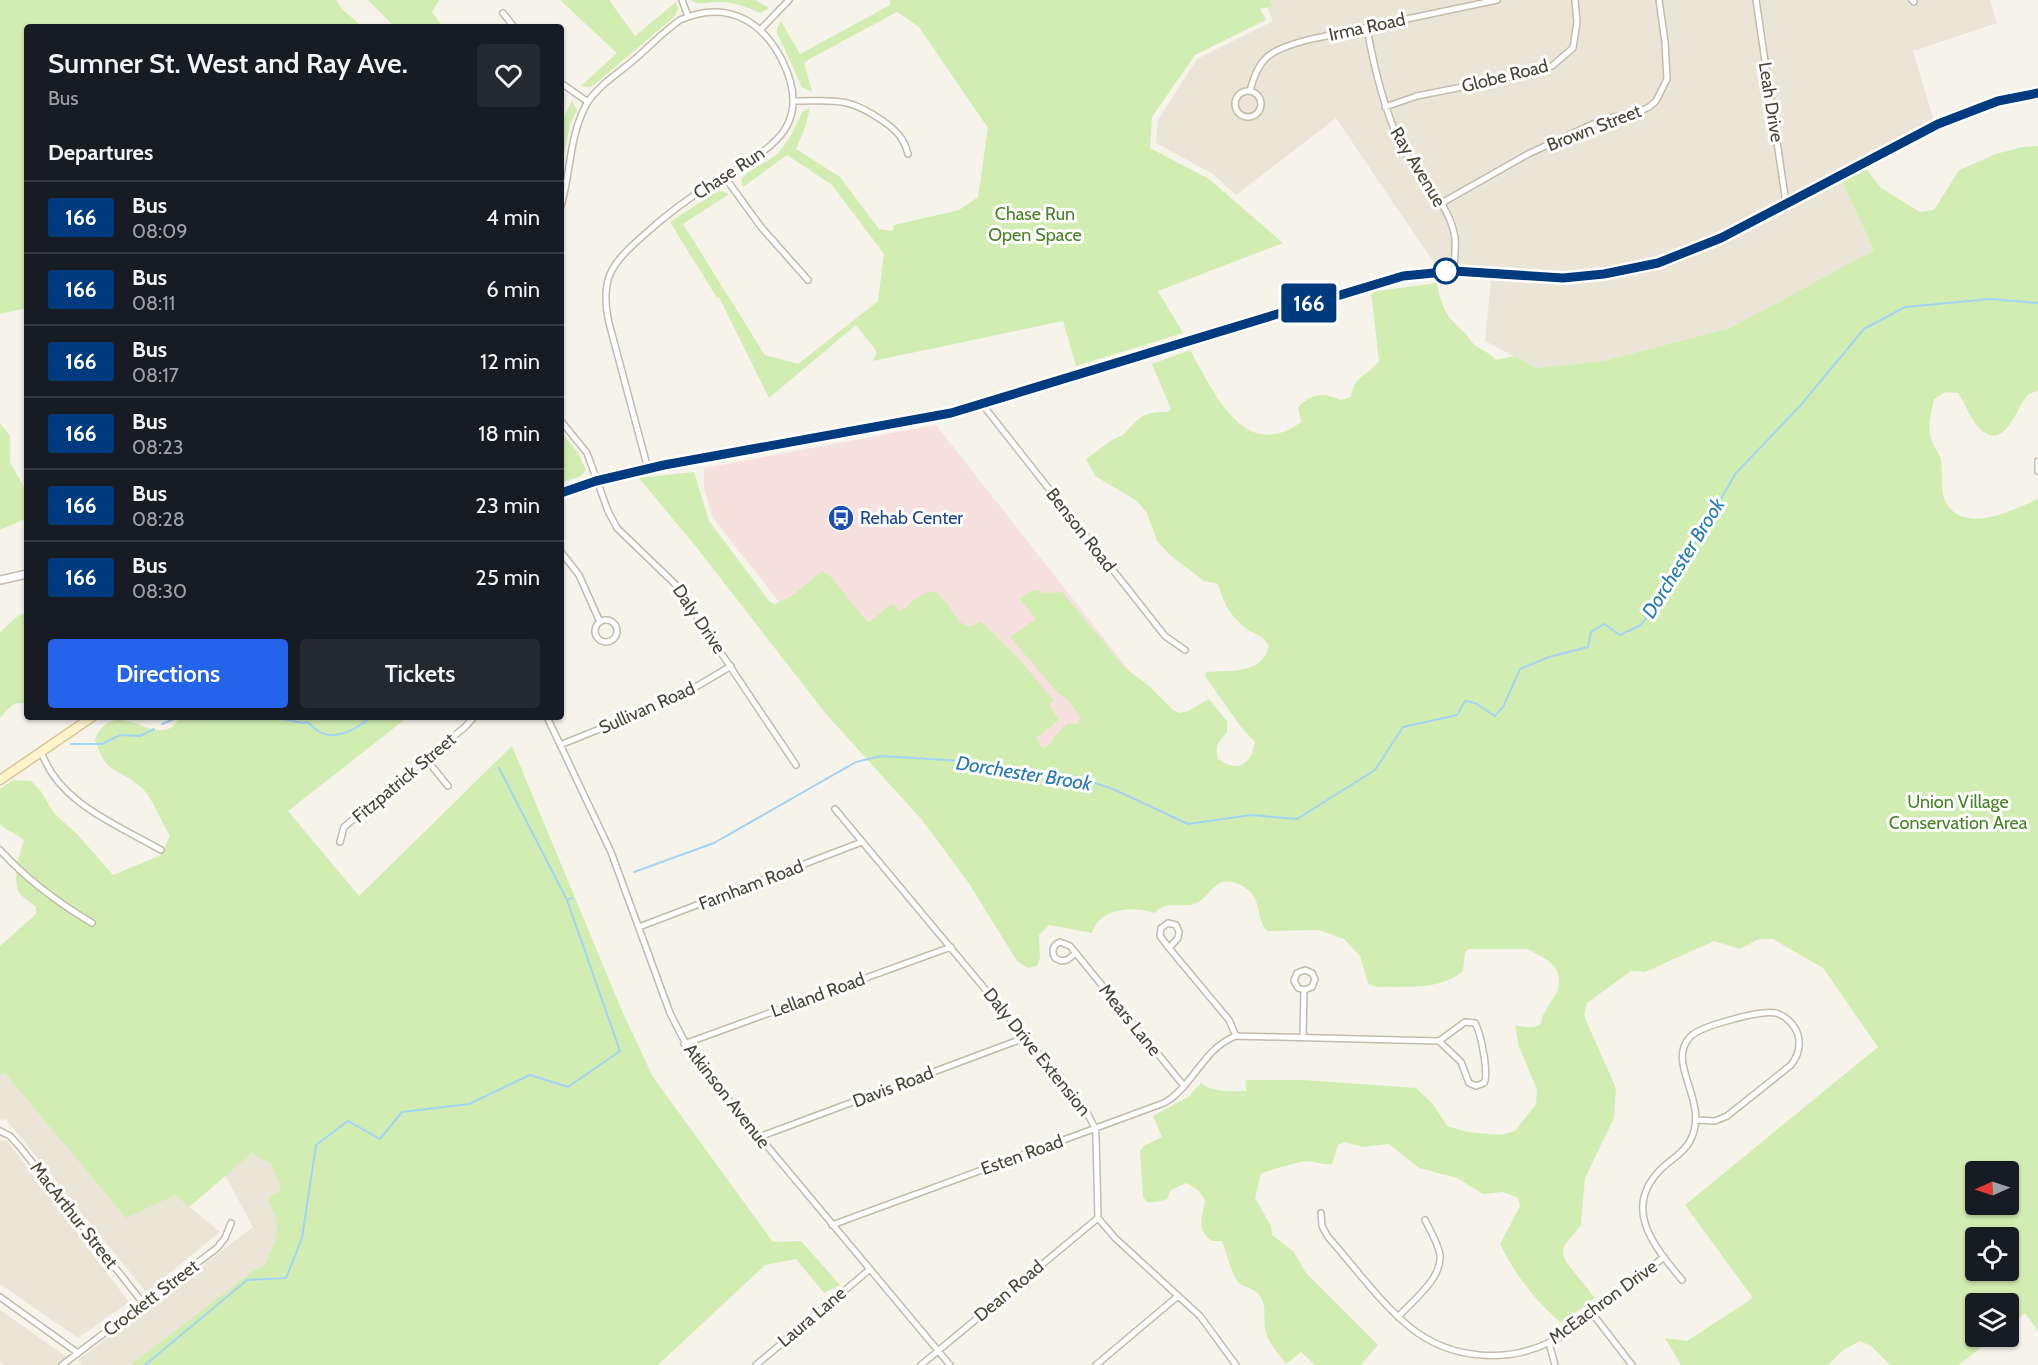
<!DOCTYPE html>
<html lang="en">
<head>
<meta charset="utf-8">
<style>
	:root { --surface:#171b24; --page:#242831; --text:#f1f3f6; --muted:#9ea1a6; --line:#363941; --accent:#2563eb }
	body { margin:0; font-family:Cabin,sans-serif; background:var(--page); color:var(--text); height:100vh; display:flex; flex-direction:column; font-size:22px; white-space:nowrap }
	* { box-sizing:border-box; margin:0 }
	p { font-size:20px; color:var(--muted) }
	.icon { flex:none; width:33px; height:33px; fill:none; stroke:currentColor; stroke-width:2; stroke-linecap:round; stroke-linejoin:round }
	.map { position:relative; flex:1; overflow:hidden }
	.drawer { position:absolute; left:24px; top:24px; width:540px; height:696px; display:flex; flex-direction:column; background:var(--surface); border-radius:6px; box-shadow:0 2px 4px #0004 }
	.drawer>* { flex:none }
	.badge { padding:0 12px; border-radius:4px; font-size:21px; line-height:39px }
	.needle { width:39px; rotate:267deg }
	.controls { position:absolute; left:1965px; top:1161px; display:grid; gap:12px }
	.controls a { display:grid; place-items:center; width:54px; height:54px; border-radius:6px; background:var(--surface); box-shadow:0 2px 4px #0004; font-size:30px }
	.map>.badge { position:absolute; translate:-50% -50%; box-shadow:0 0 0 3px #fff }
	h2 { padding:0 24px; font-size:22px; line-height:54px }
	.round { display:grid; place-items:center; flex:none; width:63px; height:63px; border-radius:6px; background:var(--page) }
	.summary { display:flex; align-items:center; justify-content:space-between; height:102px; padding:0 24px }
	h1 { font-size:28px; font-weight:600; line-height:45px }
	.cta { display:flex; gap:12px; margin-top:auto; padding:12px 24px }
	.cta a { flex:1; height:69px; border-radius:6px; background:var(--accent); color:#fff; font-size:24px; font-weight:600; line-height:69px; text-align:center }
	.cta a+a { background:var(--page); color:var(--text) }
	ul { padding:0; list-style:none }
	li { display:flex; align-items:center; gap:18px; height:72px; padding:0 24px; border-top:2px solid var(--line) }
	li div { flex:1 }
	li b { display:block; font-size:22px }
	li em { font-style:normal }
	li .badge { min-width:66px; font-weight:700; text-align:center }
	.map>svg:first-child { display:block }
</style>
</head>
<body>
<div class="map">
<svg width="2038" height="1365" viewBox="0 0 2038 1365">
	<rect width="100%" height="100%" fill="#f6f3eb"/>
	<path fill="#ebe5d8" d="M1276,0H1990L1997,23L1913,51L1934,121L1838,171L1874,250L1730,328L1604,361L1537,368L1485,341L1492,269L1436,266L1336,118L1236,195L1213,174L1156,143L1158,120L1197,59L1273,21L1265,3Z
		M4,1073L175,1195L220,1232L146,1292L6,1119L0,1120V1075Z
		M0,1140L7,1141L129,1302L78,1338L0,1284Z
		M252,1153L271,1164L281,1187L269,1202L278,1221V1234L265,1266L254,1270L130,1365H82L78,1360L253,1227L225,1175Z
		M0,1310L71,1360L72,1365H4L0,1362Z"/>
	<path fill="#f7e1de" d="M936,425L1177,731L916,776L713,518L704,488V468Z"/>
	<path fill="#d2edb1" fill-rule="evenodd" d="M0,0H336L342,9L363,27H27V308L0,314Z
		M368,0H439L432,12L443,27H395Z
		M560,0H609L635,36L676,2L678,9L674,17L595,84L590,87L581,86L617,53Z
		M691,0H755L769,8L760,13C747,7 734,2 719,2C709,1 699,7 691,0Z
		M890,0H1275L1270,1L1273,6L1260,9L1266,20L1195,55L1152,117L1150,148L1209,179L1283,243L1158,291L1183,333L1076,366L1063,321L873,361L877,352L856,325L769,398L719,297L717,298L670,222L716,192L722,191L729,194L683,224L765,355L798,364L878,301L884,254L832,185L787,155L743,187L741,181C744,171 769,162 778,153C789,141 796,127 802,112L810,108L805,128L796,149L840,177L879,229L893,231L894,225L959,210L978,197L988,128L919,27L897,12L804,62L812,92L802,87L777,33V28L781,21L800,54L890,5Z
		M572,100L577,110L570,125L561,167V124Z
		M2038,146V390C2035,392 2032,393 2029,394C2017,404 2006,453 1980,429C1972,422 1965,403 1958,393L1946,392L1934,399C1931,414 1926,429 1933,444C1936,450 1940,454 1941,461C1943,472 1940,487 1944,498C1959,537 2012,511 2038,499V1331L2025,1313L2009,1326L2008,1304H1976V1336L1995,1337L1958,1365H1890L1871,1346L1860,1341L1843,1350L1828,1365H1681L1665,1338L1687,1341L1753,1298L1685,1205L1878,1047L1823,968L1773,939H1759L1740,949L1714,941L1645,972L1631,971L1587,1003L1584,1016L1616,1088L1614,1118L1585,1178L1581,1225L1564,1246L1563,1253L1566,1262L1595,1298L1561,1323C1536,1302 1514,1273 1500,1244L1520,1206L1518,1198L1503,1192L1483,1194L1457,1178L1419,1168L1389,1144L1363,1147L1344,1142L1338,1145L1332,1164C1323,1165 1317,1162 1308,1161C1302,1161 1265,1171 1261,1174L1255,1198L1271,1226L1272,1235L1293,1251L1306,1273L1378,1345L1361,1365H1315L1301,1352L1286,1364C1279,1354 1267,1342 1265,1329C1263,1317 1267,1309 1261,1298C1255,1287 1247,1289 1239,1283C1234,1280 1225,1249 1222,1241H1212C1196,1230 1202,1216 1205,1200L1198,1190L1186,1183L1171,1190L1167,1199L1157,1202H1147L1143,1197L1140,1151L1145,1145L1162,1137L1153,1116L1188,1097L1201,1083C1213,1092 1230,1092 1246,1091V1080H1303L1416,1088L1433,1104L1447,1126L1468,1132L1501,1135L1515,1131L1536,1104L1537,1089L1519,1047L1515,1025C1524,1027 1533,1029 1541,1024L1542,1017L1558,990L1559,976L1556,969L1549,961L1528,949H1469L1465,952L1463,971C1439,991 1406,986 1376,987L1368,983L1360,956L1344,939L1319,930L1267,931C1253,914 1265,899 1241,885C1236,882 1230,881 1223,882C1211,885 1206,901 1194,904C1181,908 1166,900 1155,913C1134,906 1100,907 1092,933L1049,925L1039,935L1040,959L1037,966L1028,968L1017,961L968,882L922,820L826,714L697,548L639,478L694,472L709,521L770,602L775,604L793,595L822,571L832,578L868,623L893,603L900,612C908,606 922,591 933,592C946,594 956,624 967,626C971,627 977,624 981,622L984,624L1020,660L1054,701L1049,705L1059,720L1036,738L1043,749L1053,742L1052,739L1067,724H1078L1080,717L1070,702L1057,692L1010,637L1036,619L1020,599L1034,589L1045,593L1062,592L1124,667L1149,686L1173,710L1180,713L1188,711L1209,699L1227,721V733C1217,742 1215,747 1218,759C1238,773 1251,765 1255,742L1241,727L1205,676L1206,672C1230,670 1262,675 1269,646C1262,634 1257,636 1247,629C1229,615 1224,603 1218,584L1204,581L1170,555L1157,541L1147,513L1137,501L1095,476L1086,459C1099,450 1109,440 1123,435C1139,418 1142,411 1168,412L1171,409L1152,364L1190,350C1214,392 1244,464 1301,422L1298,407C1313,393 1322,392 1341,400L1351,397C1354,375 1367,377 1379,361L1371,292L1437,283C1441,306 1447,318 1464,332C1469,336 1471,343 1476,346C1483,351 1490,353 1496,360L1515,356L1537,368L1604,361L1730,328L1874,250L1842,181L1866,169L1881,188L1920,212L1934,210L1959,170L1996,154L2022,147ZM1976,1172H2008V1204H1976ZM1976,1238H2008V1270H1976Z
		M0,423L10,436V462L27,493V518L0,530Z
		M561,431L578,453L586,470L581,476L561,483Z
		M27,613V704C14,700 8,709 0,718V632L19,615Z
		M180,717H408L288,811L359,896L512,746L622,1011L653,1077L773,1242L801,1241L840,1285L824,1293L796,1259L765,1265L658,1365H130L254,1270L265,1265C277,1236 283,1232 269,1202L271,1195L277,1193L281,1187L271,1164L252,1153L189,1207L175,1195L126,1218L5,1073L0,1075V946L36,914V907C32,903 25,899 21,895C11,883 19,854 24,841C17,833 7,832 0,824V789L13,780L31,781L40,790L54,813L78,835L113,875L161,855L170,836C162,823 152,797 141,787C116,766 106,776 95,739C118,689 159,757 180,717Z"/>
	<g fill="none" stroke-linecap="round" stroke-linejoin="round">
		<path stroke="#a3d4f6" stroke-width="2" d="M274,717L302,723L307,722C311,724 314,729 318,731C336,742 358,728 371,717
			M162,724L179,717
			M71,744H102L120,735L140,736L154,729
			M499,768L567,900
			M634,872L714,843L856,762L881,756L962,761L1077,777L1113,789L1188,824L1251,815L1297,819L1375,770L1403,727L1457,715L1465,701L1475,703L1495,716L1503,707L1520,669L1549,657L1588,647L1591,632L1604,624L1620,635L1641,625L1671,584L1736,473L1800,406L1864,329L1905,307L1990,299L2038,303
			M145,1365L247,1280L286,1278L302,1238L316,1145L348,1121L380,1139L402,1112L469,1104L530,1075L568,1087L620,1051L567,900L572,898"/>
		<g stroke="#c3bbac" stroke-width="8">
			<path id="minor" d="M682,0L688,16
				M1756,0L1786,203
				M1912,0L1914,2
				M503,13L514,27
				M762,28L789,0
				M1367,28C1374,68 1383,106 1400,143C1416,175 1450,202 1455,238C1456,249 1454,260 1454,271
				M561,83L588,102
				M1250,91C1259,54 1273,50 1307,40L1497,0
				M1235 104a13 13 0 1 1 26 0a13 13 0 1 1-26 0Z
				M793,101C835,101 847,96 883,121C896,130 904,138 908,154
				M1385,107L1417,96L1528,74L1552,66L1573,48L1577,22L1575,0
				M724,176L761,227L808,280
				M1440,204L1528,154L1593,124L1613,117L1634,114L1649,107L1656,101L1667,79L1665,42L1659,0
				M561,206C571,172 569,137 586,105C596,87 620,72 635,59C650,46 664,31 680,20C725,0 761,19 782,60C818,133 761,152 710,185C687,199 665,216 645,234C612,263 599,278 609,323L648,469
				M982,404L1165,636L1185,650
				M561,421L587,453L608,511L617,528L675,584L796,765
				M2038,461V471
				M561,552L579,575L600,622
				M595 631a11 11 0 1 1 22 0a11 11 0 1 1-22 0Z
				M547,717L611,852L670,1013L692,1056L950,1365
				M560,745L679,697L731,666
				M41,751C58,803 118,825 161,850
				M426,759L448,786
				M835,809L1085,1109L1095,1128L1096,1137L1098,1218L1115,1238L1200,1316L1236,1365
				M340,842L344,827L465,727L474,717
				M0,850C27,880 57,902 92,923
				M639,927L862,842
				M1169,948L1178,938L1179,932L1176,925L1168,923L1161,928L1160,936L1169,948L1229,1020L1236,1036
				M1076,953L1067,960L1061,961L1055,958C1051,951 1053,945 1060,942L1070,946L1184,1086
				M1303,1036L1304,990L1298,988L1294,981L1297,973L1305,970L1312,973L1315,979L1312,987L1304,990
				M684,1044L951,947
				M0,1131L10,1136L20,1147L143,1303
				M759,1137L1027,1037
				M1321,1213L1322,1226L1328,1237C1355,1267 1380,1303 1411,1328C1450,1359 1506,1364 1550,1342C1587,1325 1631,1283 1664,1257
				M832,1225L1164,1103C1193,1087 1203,1048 1236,1036L1439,1041L1461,1062L1469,1083L1476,1086L1484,1083C1489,1074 1481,1033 1475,1023L1465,1022L1439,1041
				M1682,1280C1655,1247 1621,1209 1661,1169C1671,1159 1683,1154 1690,1141C1711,1102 1665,1064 1690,1037C1700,1026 1761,1010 1776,1013C1786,1016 1795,1025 1798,1035C1801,1046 1798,1056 1791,1065L1727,1116L1715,1121L1696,1120
				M0,1297L78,1353
				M1592,1313L1632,1365
				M1398,1317C1413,1300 1442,1279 1440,1255C1438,1243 1430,1230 1425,1220
				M1549,1343L1555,1365
				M62,1365L217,1248L225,1238L231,1223
				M756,1365L869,1270
				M921,1365L1098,1218
				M1096,1365L1178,1296"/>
		</g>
		<g stroke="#c3bbac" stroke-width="10">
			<path id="tertiary" d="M0,580L27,574"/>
		</g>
		<g stroke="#dac897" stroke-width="11">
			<path id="secondary" d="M561,493L596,481L664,465L951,413L1403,276L1454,271L1563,278L1604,274L1673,259L1721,239L1938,124L1998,101L2038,93
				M0,780L92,717"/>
		</g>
		<use href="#minor" stroke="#fff" stroke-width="5"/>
		<use href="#tertiary" stroke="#fff" stroke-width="7"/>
		<use href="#secondary" stroke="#fff3cc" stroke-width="8"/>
	</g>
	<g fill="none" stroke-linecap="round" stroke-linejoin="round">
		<g stroke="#fff" stroke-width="14">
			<path id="line" d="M561,493L596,481L664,465L951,413L1403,276L1454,271L1563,278L1604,274L1658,263L1721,238L1938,124L1998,101L2038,93"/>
		</g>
		<use href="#line" stroke="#003b80" stroke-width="9"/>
	</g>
	<defs>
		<g id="bus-disc" transform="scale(1.35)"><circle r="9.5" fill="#1a4fb4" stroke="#fff"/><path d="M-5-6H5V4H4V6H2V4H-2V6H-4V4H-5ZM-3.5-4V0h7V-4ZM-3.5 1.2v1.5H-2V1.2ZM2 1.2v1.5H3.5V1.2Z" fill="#fff"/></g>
	</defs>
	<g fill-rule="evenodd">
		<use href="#bus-disc" x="841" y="518"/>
	</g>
	<circle fill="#fff" stroke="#003b80" stroke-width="3" cx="1446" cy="271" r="12"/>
	<g text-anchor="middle" stroke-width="6" stroke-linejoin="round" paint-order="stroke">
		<g font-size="18" fill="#4b4437" stroke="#fff">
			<text transform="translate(1367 27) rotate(-12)" y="6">Irma Road</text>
			<text transform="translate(1505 76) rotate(-14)" y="6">Globe Road</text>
			<text transform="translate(1771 102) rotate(81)" y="6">Leah Drive</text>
			<text transform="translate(1594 128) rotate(-21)" y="6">Brown Street</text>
			<text transform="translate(1418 167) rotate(59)" y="6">Ray Avenue</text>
			<text transform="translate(729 173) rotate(-33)" y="6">Chase Run</text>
			<text transform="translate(1081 530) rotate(52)" y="6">Benson Road</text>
			<text transform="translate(699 619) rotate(56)" y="6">Daly Drive</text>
			<text transform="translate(647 708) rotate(-24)" y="6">Sullivan Road</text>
			<text transform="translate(404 778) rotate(-40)" y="6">Fitzpatrick Street</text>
			<text transform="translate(751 885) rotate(-21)" y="6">Farnham Road</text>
			<text transform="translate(818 995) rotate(-20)" y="6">Lelland Road</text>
			<text transform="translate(1130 1020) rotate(51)" y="6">Mears Lane</text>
			<text transform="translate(1037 1052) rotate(51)" y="6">Daly Drive Extension</text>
			<text transform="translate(893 1087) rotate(-21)" y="6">Davis Road</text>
			<text transform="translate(727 1096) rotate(52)" y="6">Atkinson Avenue</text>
			<text transform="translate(1022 1155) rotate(-20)" y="6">Esten Road</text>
			<text transform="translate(74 1215) rotate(52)" y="6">MacArthur Street</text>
			<text transform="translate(1009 1291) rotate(-40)" y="6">Dean Road</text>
			<text transform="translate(151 1298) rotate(-37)" y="6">Crockett Street</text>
			<text transform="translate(1603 1302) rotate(-36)" y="6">McEachron Drive</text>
			<text transform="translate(812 1317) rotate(-40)" y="6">Laura Lane</text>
		</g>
		<g font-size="18" fill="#488325" stroke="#fff">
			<text x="1035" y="220">Chase Run<tspan x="1035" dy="21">Open Space</tspan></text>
			<text x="1958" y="808">Union Village<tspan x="1958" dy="21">Conservation Area</tspan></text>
		</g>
		<g font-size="18" fill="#164399" stroke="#fff" text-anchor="start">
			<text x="860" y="524">Rehab Center</text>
		</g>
		<g font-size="20" font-style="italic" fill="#257ab8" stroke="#fff">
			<text transform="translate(1683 558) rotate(-58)" y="7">Dorchester Brook</text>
			<text transform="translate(1024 773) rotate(9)" y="7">Dorchester Brook</text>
		</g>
	</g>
</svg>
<div class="controls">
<a><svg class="needle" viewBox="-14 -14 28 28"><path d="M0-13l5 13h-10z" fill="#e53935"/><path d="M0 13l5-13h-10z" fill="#9ea1a6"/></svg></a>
<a><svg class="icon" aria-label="locate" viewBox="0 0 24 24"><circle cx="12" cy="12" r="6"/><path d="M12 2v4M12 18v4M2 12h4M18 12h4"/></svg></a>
<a><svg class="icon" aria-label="layers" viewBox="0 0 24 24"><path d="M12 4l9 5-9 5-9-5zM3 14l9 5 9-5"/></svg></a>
</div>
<b class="badge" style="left:1309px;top:303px;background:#003b80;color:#fff">166</b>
<section class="drawer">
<div class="summary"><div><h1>Sumner St. West and Ray Ave.</h1><p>Bus</p></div><a class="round"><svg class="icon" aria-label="heart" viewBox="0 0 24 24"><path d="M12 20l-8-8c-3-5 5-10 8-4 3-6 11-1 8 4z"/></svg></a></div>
<h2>Departures</h2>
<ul>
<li><span class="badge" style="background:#003b80;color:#fff">166</span><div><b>Bus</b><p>08:09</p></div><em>4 min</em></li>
<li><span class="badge" style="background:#003b80;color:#fff">166</span><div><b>Bus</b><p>08:11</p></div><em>6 min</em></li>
<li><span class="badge" style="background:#003b80;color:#fff">166</span><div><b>Bus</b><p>08:17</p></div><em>12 min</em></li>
<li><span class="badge" style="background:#003b80;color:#fff">166</span><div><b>Bus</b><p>08:23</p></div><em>18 min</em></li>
<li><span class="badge" style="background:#003b80;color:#fff">166</span><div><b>Bus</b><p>08:28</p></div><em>23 min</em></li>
<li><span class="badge" style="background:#003b80;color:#fff">166</span><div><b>Bus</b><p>08:30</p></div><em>25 min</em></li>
</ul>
<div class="cta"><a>Directions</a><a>Tickets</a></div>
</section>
</div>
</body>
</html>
